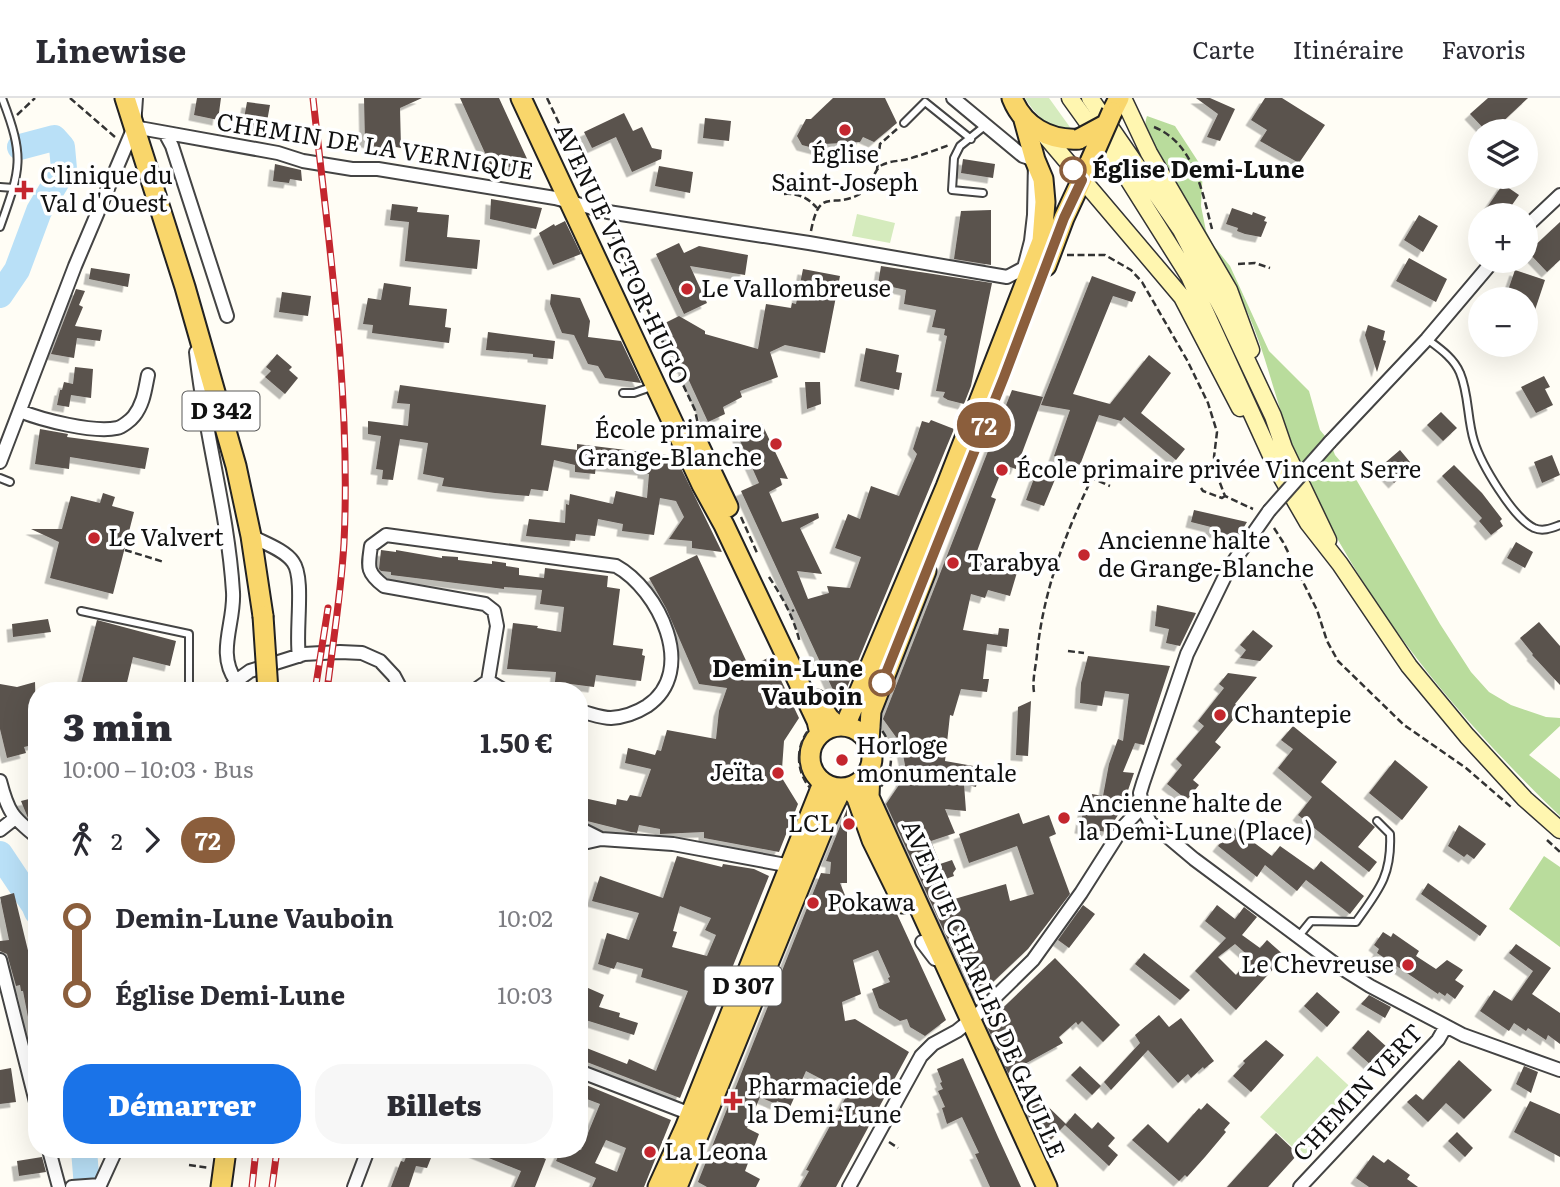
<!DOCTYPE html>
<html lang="fr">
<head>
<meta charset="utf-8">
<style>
	:root { --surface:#fff; --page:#f7f7f7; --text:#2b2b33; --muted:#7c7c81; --line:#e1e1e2; --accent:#1a73e8 }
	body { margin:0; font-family:Literata,serif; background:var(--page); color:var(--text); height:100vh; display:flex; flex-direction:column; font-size:26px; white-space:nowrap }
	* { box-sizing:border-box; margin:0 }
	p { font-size:23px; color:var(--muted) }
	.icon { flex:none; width:38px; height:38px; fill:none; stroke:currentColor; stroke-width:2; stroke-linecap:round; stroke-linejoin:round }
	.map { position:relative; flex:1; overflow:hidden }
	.side { position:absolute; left:28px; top:584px; width:560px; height:476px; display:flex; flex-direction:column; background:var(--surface); border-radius:28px; box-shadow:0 7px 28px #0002 }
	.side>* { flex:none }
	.badge { padding:0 14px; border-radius:23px; font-size:24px; line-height:46px }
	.buttons { position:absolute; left:1468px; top:21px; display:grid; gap:14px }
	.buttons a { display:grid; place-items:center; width:70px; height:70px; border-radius:50%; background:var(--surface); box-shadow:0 7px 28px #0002; font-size:35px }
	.map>.badge { position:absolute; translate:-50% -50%; box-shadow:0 0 0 4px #fff }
	.legs { display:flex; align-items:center; gap:10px; height:77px; padding:0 35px; font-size:23px }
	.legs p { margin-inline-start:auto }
	.headline { display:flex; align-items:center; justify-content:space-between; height:119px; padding:0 35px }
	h1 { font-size:38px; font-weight:800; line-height:52px }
	.cta { display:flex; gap:14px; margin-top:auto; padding:14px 35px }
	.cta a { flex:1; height:80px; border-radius:28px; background:var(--accent); color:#fff; font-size:28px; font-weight:800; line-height:80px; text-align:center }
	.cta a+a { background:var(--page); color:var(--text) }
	ul { padding:0 35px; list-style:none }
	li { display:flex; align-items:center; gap:24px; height:77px; font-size:26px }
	li i { display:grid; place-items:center; width:10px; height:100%; margin:0 9px; background:currentColor }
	li i::after { content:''; width:18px; height:18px; margin:-9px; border:5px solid; border-radius:50%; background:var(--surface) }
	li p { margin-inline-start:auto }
	li:first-child i { background:linear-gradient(#0000 50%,currentColor 0) }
	li:last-child i { background:linear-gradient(currentColor 50%,#0000 0) }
	header { display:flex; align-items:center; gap:42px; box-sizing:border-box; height:98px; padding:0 35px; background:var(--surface); border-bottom:2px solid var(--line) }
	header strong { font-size:33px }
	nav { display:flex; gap:38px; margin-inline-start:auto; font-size:24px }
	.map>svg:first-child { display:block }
</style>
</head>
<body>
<header>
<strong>Linewise</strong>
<nav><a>Carte</a><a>Itinéraire</a><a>Favoris</a></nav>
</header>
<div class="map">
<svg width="1560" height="1089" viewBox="0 0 1560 1089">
	<defs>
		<filter id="shadow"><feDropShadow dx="-5.5" dy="5.5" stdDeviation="0" flood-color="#0004"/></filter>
	</defs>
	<rect width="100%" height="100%" fill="#fffdf5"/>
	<path fill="#d5ebbd" d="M1025,0H1049L1072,32C1050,31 1036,18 1025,0Z
		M857,116L895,125L890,145L852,138Z
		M1317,958L1360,998L1303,1059L1260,1019Z"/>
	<path fill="#b9dc9c" d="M1147,18L1175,28L1203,71L1201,108L1206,133L1214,148L1230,168L1269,253L1309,293L1320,332L1330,344L1335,357L1357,383L1440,526L1471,574L1489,594L1511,607L1546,619L1560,620V628L1529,657L1560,681V718C1451,613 1354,496 1296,355C1274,303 1265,245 1238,195C1218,160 1197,125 1177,89C1166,71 1154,53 1147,33C1145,27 1145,24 1147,18Z
		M1544,758L1560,769V849L1509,811Z"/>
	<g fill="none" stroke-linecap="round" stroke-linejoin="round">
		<path stroke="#b9e0f7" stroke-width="26" d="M0,197L17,172L39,113L64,71L62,49L54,40L20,49
			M0,756L34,807L37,814
			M84,1052L87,1089"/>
	</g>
	<path fill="#5a524d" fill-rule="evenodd" filter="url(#shadow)" d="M197,0H221L218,22L194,17Z
		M364,0H422L400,10L401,50L391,48L390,51L372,48L373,45L365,44Z
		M460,0H499L529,65L524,71L490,66Z
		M833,0H885L897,25L874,44L863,39L860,44L824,46L821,52L802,47L797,38L806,21H811Z
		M1196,0H1210L1235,11L1220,43L1207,39L1218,16Z
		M1265,0H1282L1325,27L1299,65L1260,43L1267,32L1251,22Z
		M1488,0H1528L1496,30L1494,28L1486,33L1470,16Z
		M247,4L270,7L266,29L243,26Z
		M624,15L633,33L642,29L652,50L662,52L661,61L632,74L616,39L592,50L584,34Z
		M705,20L731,23L729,43L703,40Z
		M963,61L995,66L993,80L961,75Z
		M275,66L301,72L302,83L290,81L289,85L273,83Z
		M659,68L693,74L690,95L655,88Z
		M1503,86L1519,97L1505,117H1495L1486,111Z
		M491,101L542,110L536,131L490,121Z
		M392,106L418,109L417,114L449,117L447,139L480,142L477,171L405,163L409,124L390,122Z
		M1232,110L1252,117L1253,114L1266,119L1264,123L1267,124L1261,139L1245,136L1237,133L1238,130L1226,126Z
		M991,112V167L954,161L961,113Z
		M1419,117L1438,128L1423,154L1404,142Z
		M565,123L581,156L553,167L539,135L554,126L555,128Z
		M1560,124V162L1547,174L1528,154Z
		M679,145L684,155L699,148L748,157L745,177L690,168L707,205L684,216L656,156Z
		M1409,160L1447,181L1436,204L1396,183Z
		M881,168L992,185L971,288L964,306L948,302L943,299L945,294L936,293L947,238L944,237L945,231L932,229L936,212L904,206L906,192L878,186Z
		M91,170L130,176L128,189L89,181Z
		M803,171L840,178L825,255L785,247L770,254L778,279L740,293L742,299L723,309L725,316L708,324L663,226L679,218L705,233V236L758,251L766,206L791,210L792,205L796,206Z
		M1515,172L1545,182L1528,233L1526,201H1505Z
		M1092,178L1136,194L1132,204L1113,198L1073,296L1110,306L1149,257L1171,275L1141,315L1185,351L1176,362L1124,319L1121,323L1099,317L1080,367L1054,358L1070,312L1041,307Z
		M384,185L411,189L409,207L447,211L445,229L451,230L449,245L372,235L373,227L363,226L368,200L381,202Z
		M76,191L85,193L79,207L83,209L75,228L102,232L100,243L77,240L74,260L51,256Z
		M282,194L311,198L308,218L279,214Z
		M551,196L580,200L590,223L588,239L621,243L641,285L605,280L598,268L588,266L574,237L562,235L550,206Z
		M1368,227L1385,233L1383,242L1386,243L1377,274L1365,237Z
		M488,234L555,243L553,261L533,259V256L486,252Z
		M866,250L899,257L896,274L902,275L899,292L860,283Z
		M277,256L292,269L289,272L298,280L285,296L265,279L271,273L266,269Z
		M75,269L93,271L91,300L71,297L69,309L57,307L60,292H62L64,284L73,286Z
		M1544,278L1550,289L1545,291L1553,307L1536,315L1521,289Z
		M805,284H820L821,306L807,311Z
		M400,287L546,307L541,347L577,352V346L675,358L722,454L692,450V443L669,441L684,419L676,403L660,400L654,437L622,433L623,426L598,421L595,438L576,436L575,443L526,438L529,421L565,425L566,406L569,407L570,396L613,406L616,393L647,400L649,376L643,375V372L596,367L595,376L575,374V367L554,362L548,393L531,391L529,398L495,395L442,388L444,380L423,376L428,345L400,341L393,382L382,381L383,372L376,371L381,338L368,336V323L408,328L410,306L397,305Z
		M1012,292L1043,299L1016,371L1004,367L991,399L996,401L976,456L1018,471L1010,498L988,492L985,500L971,496L963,532L998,537L999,530L1009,531L1007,549L987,546L983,581H989L987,594L961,591L953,618L950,617L945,663L979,669L976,689L964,686L966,713L945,711L955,735L931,743L940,766L952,762L956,771L953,775L954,778L943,782L951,802L1006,786L1010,803L1034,796L1017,748L969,765L959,736L1019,715L1023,726L1049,717L1056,736L1049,739L1070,796L1028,851L975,901L886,706L901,684L905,667L901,646L883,621Z
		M1441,314L1457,330L1443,343L1427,327Z
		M931,322L954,331L846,592H833L741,393L759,385L736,334L762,326L788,381L780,380L782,387L769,394L782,424L818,415L819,420L800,430L822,476L797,473L808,501L829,495L827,488L850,490L861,459L835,450L848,416L860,421L871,388L899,398L917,356L913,351L922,323L929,325Z
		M40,331L68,336L67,339L149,350L145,371L70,359L69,371L35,366Z
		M1400,352L1410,364L1405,370L1407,372L1394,385L1383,373L1389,367L1386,364Z
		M1552,357L1560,377L1542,385L1534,364Z
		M1454,367L1482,395L1502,421L1500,423L1503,428L1491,437L1479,423L1482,420L1442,378Z
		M1036,375L1056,379L1044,408L1026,402Z
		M103,395L115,399L112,408L134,414L113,496L50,480L59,444L31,431H62L71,398L100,405Z
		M1194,412L1247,424L1238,439L1210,433L1211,429L1191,424Z
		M1516,444L1533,454L1525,470L1507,460Z
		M381,452L396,454V452L442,460V458L458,459V462L492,466V463L506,465V468L519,470V477L544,480L545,470L608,478L607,489L620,491L613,547L643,551L642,557L645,558L641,583L596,577L594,589L555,584L556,574L507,571L513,525L538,528L537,530L561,534L564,509L540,506L542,492L504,489V491L391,477V474L381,473L379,471Z
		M697,457L749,569L770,559L799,620L784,643L782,671V680L798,706L779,754L704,740V734L660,736V731L639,727L637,735L631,734L579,721V699L616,707L617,701L627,703L630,697L641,699L651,671L625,665L628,650L655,657L657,652L661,653L667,632L716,641L719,613L727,590L699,586L666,510L649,480Z
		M1157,507L1196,515L1180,548L1166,545L1169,531L1155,528Z
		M48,521L51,534L13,539L12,526Z
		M97,522L176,543L170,568L133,559L125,593H79Z
		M1539,524L1560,548V587L1532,557L1533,556L1520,540Z
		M1253,532L1273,548L1260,563L1240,560L1246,552L1240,547Z
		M1088,558L1170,568L1144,647L1135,645L1123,674L1134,675L1125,701L1118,712L1120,714L1107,734L1080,730L1084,708L1092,696L1103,698L1109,666L1118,641L1123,643L1129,596L1105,593L1102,608L1080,605L1081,585Z
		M1228,575L1257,579L1235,606L1242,611L1215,644L1221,649L1193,682L1199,687L1187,702L1167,686L1182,667L1176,661L1204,628L1198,623L1224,590L1219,586Z
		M35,584L37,646L24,649L26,655L7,660L0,631V586L17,589Z
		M1031,603L1028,658L1016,657L1018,609Z
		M1293,628L1337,664L1321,684L1375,729L1358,749L1377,764L1369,774L1298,717L1312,699L1278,670L1293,651L1281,642Z
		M1395,662L1428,689L1402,722L1369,695Z
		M37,699V728L28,720L21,703Z
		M847,711V785H840L851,812L886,797L897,816L946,922L925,938L910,929L907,921L900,923L879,910L872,891L890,884L888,880L890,879L878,852L853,862L861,896L842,904L845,923L855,921L909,954L836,1089H800L809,1073L806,1072L848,995L806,973L790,1009L777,1003L776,1006L760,999L747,1030L759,1036L745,1073L760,1081L756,1089H707L698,1084L821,775L830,776L831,764L826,763Z
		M1459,727L1486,746L1474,761L1467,756L1464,759L1448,748Z
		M1233,729L1272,758L1280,748L1314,772L1321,763L1364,798L1350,816L1306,782L1297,793L1265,767L1257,779L1218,748Z
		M677,758L722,769L723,766L754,771L769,778L680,1000L579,961V947L627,966L629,961L656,973L688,893L641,879L643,871L617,864L614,871L598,866L607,835L629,842L639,815L592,803L600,778L663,800ZM680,808L711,820L705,832L716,837L707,858L672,849L677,834L673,833Z
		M1428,785L1487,828L1480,838L1421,796Z
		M14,795L33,873L37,872V934L31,935L23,893H21L20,887L16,888L7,856L0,853V843L9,842L0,799Z
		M1083,807L1095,816L1069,850L1058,842Z
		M1217,807L1235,821L1244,809L1257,819L1242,837L1260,850L1267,842L1285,858L1236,912L1195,873L1226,840L1205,823ZM1235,846L1251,860L1236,877L1218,859Z
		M1383,834L1391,839L1393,835L1419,853L1416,858L1436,871L1447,862L1463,872L1455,882L1464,888L1455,901L1447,895L1445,898L1439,894L1438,896L1377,855L1379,851L1374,847Z
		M1516,846L1551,870L1532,896L1560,915V946L1548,937L1546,942L1528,930L1526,933L1514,925L1509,933L1480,913L1494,892L1512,903L1533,873L1509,855Z
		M1144,855L1190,892L1180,902L1135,866Z
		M1055,860L1120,927L1103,944L1082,923L1078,927L1076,924L1059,939L1063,945L1008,975L986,926Z
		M579,886L604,897L599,909L620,915L619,919L638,925L634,937L579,920Z
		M1317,894L1340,914L1327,929L1304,908Z
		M1369,897L1391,909L1385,920L1361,906Z
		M1159,917L1169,929L1181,920L1214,963L1204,971L1203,969L1191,980L1188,976L1178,985L1148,952L1111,992L1104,984L1140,945L1135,937Z
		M1368,932L1388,950L1372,968L1352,950Z
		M1266,942L1284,957L1251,994L1233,978L1245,965L1243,963Z
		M963,960L998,1039L1021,1089H990L975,1056L979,1055L962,1019L947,1026L942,1010L945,1009L938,993L943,991L940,985L942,984L937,971Z
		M1459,962L1492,992L1464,1021L1446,1005L1428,1024L1407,1004L1416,996L1423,1002Z
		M1080,968L1101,988L1092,997L1071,977Z
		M1524,968L1538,974L1531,995L1516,986Z
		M11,970L16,1004L0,1006V972Z
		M579,984L671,1022L644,1089H592L596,1080L556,1063L561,1052H581L600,1006L579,998ZM606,1042L626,1050L617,1074L595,1065Z
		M1031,992L1066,1026L1075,1015L1092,1031L1098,1024L1115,1040L1108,1048L1118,1057L1109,1068L1065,1027L1043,1050L1021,1002Z
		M1530,1003L1560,1016V1059L1514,1034Z
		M1207,1005L1230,1025L1224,1032L1226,1034L1205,1059L1187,1079L1185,1077L1179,1083L1132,1042L1148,1026L1168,1045L1199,1010L1201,1012Z
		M1457,1034L1473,1050L1465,1059L1448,1043Z
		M1276,1035L1298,1056L1268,1089H1227Z
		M409,1052H425L433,1055L427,1070L416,1068L409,1089H391L401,1063L404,1064Z
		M469,1052H524L546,1061L535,1089H514L521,1073Z
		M1373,1057L1384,1065L1388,1061L1410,1077L1407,1081L1418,1089H1369L1356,1080Z
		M42,1059L46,1074L19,1078L17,1063Z"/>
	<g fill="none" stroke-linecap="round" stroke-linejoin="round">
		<g stroke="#444" stroke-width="10">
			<path id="lane" d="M904,25L925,4L971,41
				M0,89L14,90
				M983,95L952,92L954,60L960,48L986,27
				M0,129C21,70 25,60 2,0
				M1427,241C1439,250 1454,260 1460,275C1469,296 1467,321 1474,343C1481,366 1513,420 1534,430C1543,434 1552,430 1560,427
				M623,295H634L654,288
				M0,380L10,384
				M81,513L189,536V593
				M1298,839L1311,823L1356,824C1379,792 1392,777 1390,736L1377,723"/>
		</g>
		<g stroke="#444" stroke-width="16">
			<path id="street" d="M134,29L278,55L303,63L352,71H378L555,100L608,114L809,145L1007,179L1024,170L1031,143L1034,117L1035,62L1023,58L953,0
				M165,35L172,48L227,218
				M1526,129L1560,97
				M196,254C204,334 228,413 233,494C235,525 216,555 236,583
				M20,313C42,322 93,335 117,330C122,329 131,322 134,318C144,305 145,291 148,277
				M1330,344L1427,241L1493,163
				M0,364L75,168L134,29L136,0
				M1269,413L1229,470L1187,556L1143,685L1140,695L1142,709L1150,724L1194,761L1335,866L1370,888L1463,937L1560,972
				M251,438C264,445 285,452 293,464C305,480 295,534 299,558
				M488,583L505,593
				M229,593L236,583L250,573L304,556L340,554L362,555L380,563L394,578L402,593
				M474,593L488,583L497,528L494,513L485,506L384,488C366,474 368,469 371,448L386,437L616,468C658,491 699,573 647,608C636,615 625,619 611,620C601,620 589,615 579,613
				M0,683C8,714 12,719 37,739
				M579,730L601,741
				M0,732L14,721
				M579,746L601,741L673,746L791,768
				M922,844L935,861
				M0,862L37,1008
				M579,973L696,1018
				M49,1052L59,1089
				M72,1089L100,1087L116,1052
				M354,1089L368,1052
				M849,1089L921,958L933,946L957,933L978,916L1033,862L1081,795L1123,729L1142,709
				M1300,1089L1438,942L1446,928"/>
		</g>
		<g stroke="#333" stroke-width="19">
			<path id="secondary" d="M1070,0L1126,78L1189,178L1278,373L1308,425L1340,466L1409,568L1467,638L1525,701L1560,732
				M1090,0L1181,132L1225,216L1273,318L1284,350L1328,442
				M1123,0L1149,55L1229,192L1251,252
				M1043,35L1182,199L1240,310"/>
		</g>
		<g stroke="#222" stroke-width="23">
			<path id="primary" d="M125,0L185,189L236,368L251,438L263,518
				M521,0L702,387L724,427L817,623L820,636
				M1012,0C1023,28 1049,43 1079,41
				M1112,14L1119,0
				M1046,168L1064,120L1090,64
				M699,348L728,409
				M817,602L829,620L838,628
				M810 659a31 31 0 1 1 62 0a31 31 0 1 1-62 0Z
				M845,628L946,389L1042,143L1045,104L1043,81L1035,62L1024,22
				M869,644L871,613L926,473
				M870,672L869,699L1047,1089
				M849,689L857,700L872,742L903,805
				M221,1089L226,1052
				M658,1089L685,1030L823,685
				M677,1089L827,721L842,690"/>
		</g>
		<path stroke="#333" stroke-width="2.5" stroke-dasharray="7 3.5" stroke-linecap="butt" d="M70,0L115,39
			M547,0L592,95
			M17,17L35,0
			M1154,29C1194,45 1202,93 1212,131
			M877,72L880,46L897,31
			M784,96C799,95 808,100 817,110
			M607,126L695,312L699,331
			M811,133C820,87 831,112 860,96C873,89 872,73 882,67C889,63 901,63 908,61C922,57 936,52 949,47
			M1067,157H1105L1131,172L1142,184L1187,262L1208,305L1217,334L1214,359L1215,372L1225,398L1253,411
			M1238,166L1255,165L1270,170
			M979,348L987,351
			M1201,390L1203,393L1222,400L1225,398
			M741,419L758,457
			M1274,430L1283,444L1317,512L1327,543L1338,563L1404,627L1466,670L1511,709
			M125,452L164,464
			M769,479C783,500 794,520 800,545
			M792,513L794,512
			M1068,553L1084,555
			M1034,594C1032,582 1036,568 1037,556C1043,494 1065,436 1092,380L1110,388
			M799 660a46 46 0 1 1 92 0a46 46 0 1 1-92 0Z
			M1547,742L1560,754
			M889,1044L898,1050
			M189,1067L209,1070"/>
		<use href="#lane" stroke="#fff" stroke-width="6"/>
		<use href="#street" stroke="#fff" stroke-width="12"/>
		<use href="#secondary" stroke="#fff6b0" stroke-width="16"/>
		<use href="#primary" stroke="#f9d66b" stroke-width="19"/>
		<g stroke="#c4262e" stroke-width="7">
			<path id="rail" d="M313,0C329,147 351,297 344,445C341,495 333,544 327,593
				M315,593L328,510
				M252,1089L256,1052
				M272,1089L277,1052"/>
		</g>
		<use href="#rail" stroke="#fff" stroke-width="4.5" stroke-dasharray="13" stroke-linecap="butt"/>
		<g stroke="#444" stroke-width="16" stroke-linecap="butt">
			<path id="street-bridge" d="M1269,413L1330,344"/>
		</g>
		<g stroke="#222" stroke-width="23" stroke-linecap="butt">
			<path id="primary-bridge" d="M1079,41L1105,27
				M1090,64L1112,14
				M263,518L268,593"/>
		</g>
		<use href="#street-bridge" stroke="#fff" stroke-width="12"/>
		<use href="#primary-bridge" stroke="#f9d66b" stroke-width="19"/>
	</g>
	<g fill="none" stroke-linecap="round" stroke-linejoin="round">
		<g stroke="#fff" stroke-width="16">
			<path id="line-1" d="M882,585L1004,279L1064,120L1082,82L1073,72"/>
		</g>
		<use href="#line-1" stroke="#8b5e3c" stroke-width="10"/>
	</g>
	<g fill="#c4262e" stroke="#fff" stroke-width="2.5">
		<circle cx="845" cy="32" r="7"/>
		<path d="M20.5 81.5h7v7h7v7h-7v7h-7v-7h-7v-7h7z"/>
		<circle cx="687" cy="191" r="7"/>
		<circle cx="776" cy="346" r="7"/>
		<circle cx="1002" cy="372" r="7"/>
		<circle cx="94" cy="440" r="7"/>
		<circle cx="1084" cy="457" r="7"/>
		<circle cx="953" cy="465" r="7"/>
		<circle cx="1220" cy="617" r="7"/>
		<circle cx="842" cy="662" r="7"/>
		<circle cx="778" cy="675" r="7"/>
		<circle cx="1064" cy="720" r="7"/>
		<circle cx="849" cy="726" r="7"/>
		<circle cx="813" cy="805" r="7"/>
		<circle cx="1408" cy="867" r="7"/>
		<path d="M729.5 992.5h7v7h7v7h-7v7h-7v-7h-7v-7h7z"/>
		<circle cx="650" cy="1054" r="7"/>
	</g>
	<g fill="#fff" stroke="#8b5e3c" stroke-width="3.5">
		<circle cx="1073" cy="72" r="12"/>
		<circle cx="882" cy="585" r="12"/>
	</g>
	<g text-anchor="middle" stroke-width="7" stroke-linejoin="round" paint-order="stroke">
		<g fill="#fff" stroke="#585858" stroke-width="2">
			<rect x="182.5" y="293.5" width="77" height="39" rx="5"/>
			<rect x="704.5" y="868.5" width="77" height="39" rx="5"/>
		</g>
		<g font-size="23" font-weight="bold" fill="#111">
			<text x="221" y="321">D 342</text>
			<text x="743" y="896">D 307</text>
		</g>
		<g font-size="24" fill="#111" stroke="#fff">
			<text transform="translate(375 49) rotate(9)" y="8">CHEMIN DE LA VERNIQUE</text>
			<text transform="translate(621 156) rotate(65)" y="8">AVENUE VICTOR HUGO</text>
			<text transform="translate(983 891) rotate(66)" y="8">AVENUE CHARLES DE GAULLE</text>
			<text transform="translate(1358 995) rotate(-47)" y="8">CHEMIN VERT</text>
		</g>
		<g font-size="24" fill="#111" stroke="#fff" text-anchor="start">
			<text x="845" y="65" text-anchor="middle">Église<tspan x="845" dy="28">Saint-Joseph</tspan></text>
			<text x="40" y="86">Clinique du<tspan x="40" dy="28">Val d'Ouest</tspan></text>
			<text x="701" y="199">Le Vallombreuse</text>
			<text x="762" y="340" text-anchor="end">École primaire<tspan x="762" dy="28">Grange-Blanche</tspan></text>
			<text x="1016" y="380">École primaire privée Vincent Serre</text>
			<text x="108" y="448">Le Valvert</text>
			<text x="1098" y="451">Ancienne halte<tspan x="1098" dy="28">de Grange-Blanche</tspan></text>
			<text x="967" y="473">Tarabya</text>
			<text x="1234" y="625">Chantepie</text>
			<text x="856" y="656">Horloge<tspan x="856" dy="28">monumentale</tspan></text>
			<text x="764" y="683" text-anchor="end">Jeïta</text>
			<text x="1078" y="714">Ancienne halte de<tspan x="1078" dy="28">la Demi-Lune (Place)</tspan></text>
			<text x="835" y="734" text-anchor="end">LCL</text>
			<text x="827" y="813">Pokawa</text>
			<text x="1394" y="875" text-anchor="end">Le Chevreuse</text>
			<text x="747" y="997">Pharmacie de<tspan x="747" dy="28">la Demi-Lune</tspan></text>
			<text x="664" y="1062">La Leona</text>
		</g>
		<g font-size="24" font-weight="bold" fill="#111" stroke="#fff" text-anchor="start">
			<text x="1092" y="80">Église Demi-Lune</text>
			<text x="863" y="579" text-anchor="end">Demin-Lune<tspan x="863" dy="28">Vauboin</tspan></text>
		</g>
	</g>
</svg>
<div class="buttons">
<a><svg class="icon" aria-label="layers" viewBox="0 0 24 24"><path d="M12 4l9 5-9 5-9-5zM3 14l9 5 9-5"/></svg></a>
<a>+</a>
<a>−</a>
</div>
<b class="badge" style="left:984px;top:327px;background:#8b5e3c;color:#fff">72</b>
<section class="side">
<div class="headline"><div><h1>3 min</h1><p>10:00 – 10:03 · Bus</p></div><b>1.50 €</b></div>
<div class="legs"><svg class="icon" aria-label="walk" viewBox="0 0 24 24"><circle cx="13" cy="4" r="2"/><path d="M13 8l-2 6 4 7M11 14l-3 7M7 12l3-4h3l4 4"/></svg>2<svg class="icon" aria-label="forward" viewBox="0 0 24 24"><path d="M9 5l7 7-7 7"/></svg><b class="badge" style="background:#8b5e3c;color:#fff">72</b></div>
<ul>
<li><i style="color:#8b5e3c"></i><b>Demin-Lune Vauboin</b><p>10:02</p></li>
<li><i style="color:#8b5e3c"></i><b>Église Demi-Lune</b><p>10:03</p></li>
</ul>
<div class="cta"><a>Démarrer</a><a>Billets</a></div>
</section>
</div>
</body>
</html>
